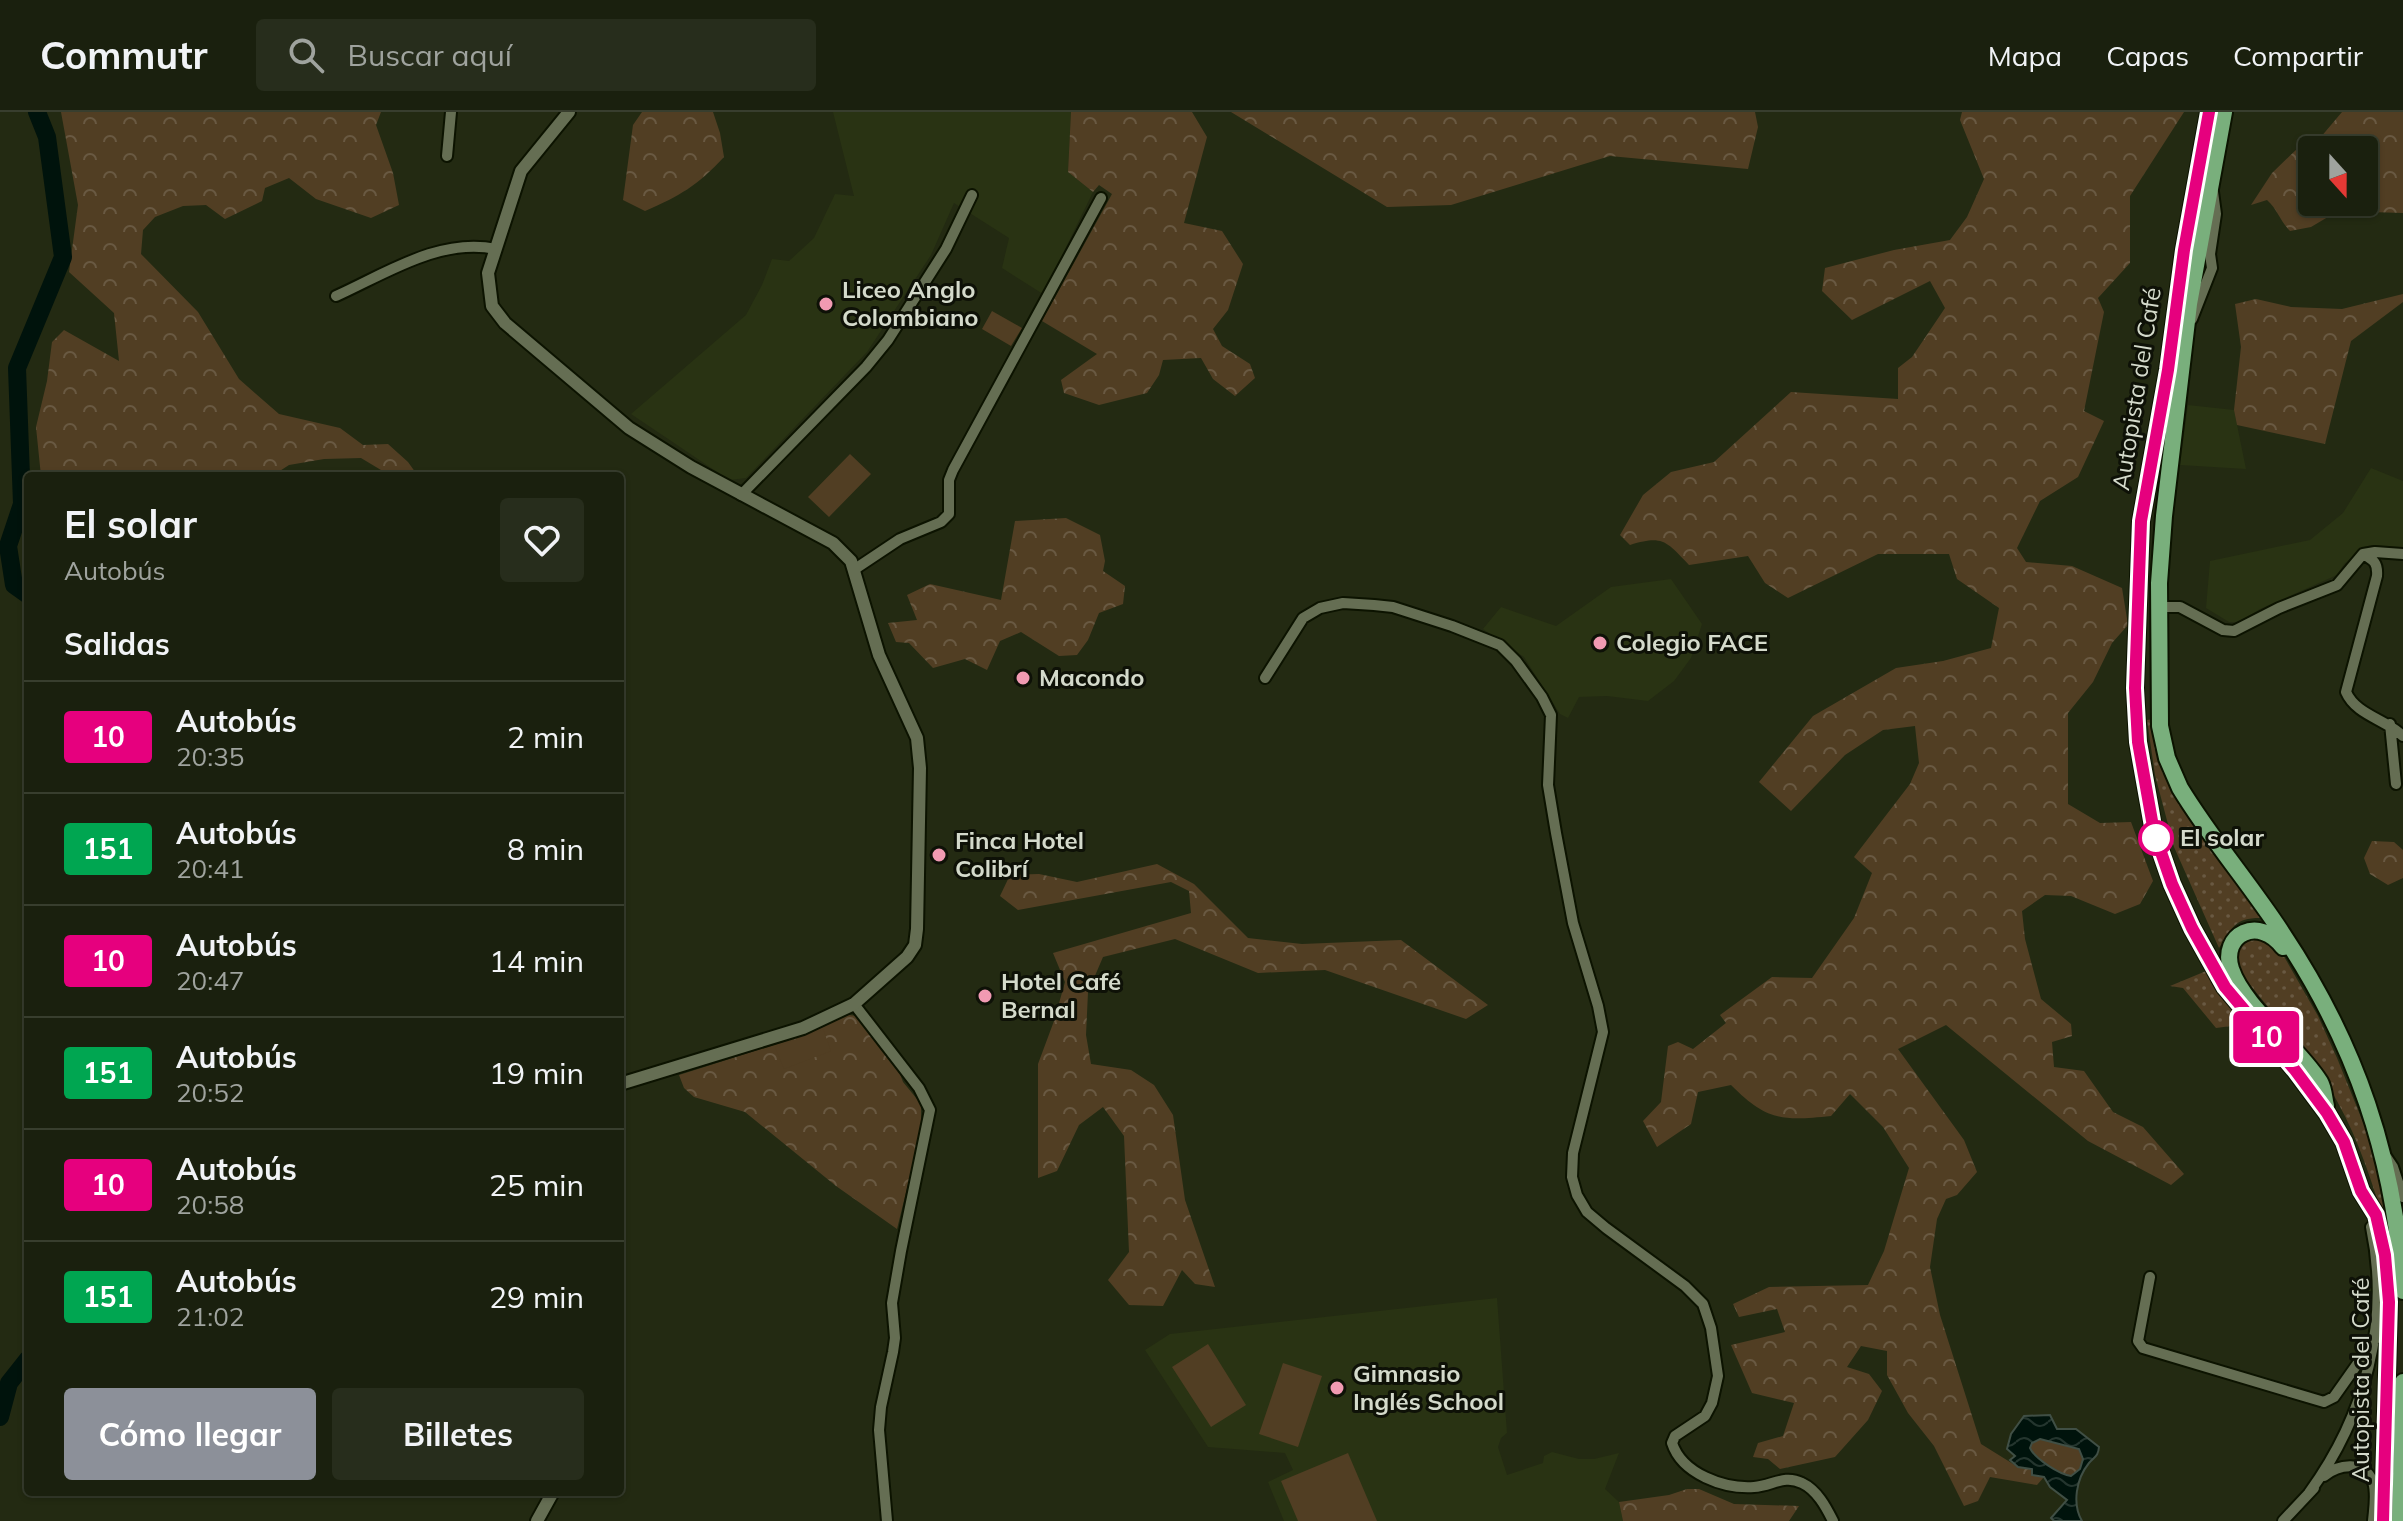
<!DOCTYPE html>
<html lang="es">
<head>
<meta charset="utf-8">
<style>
	:root { --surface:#1a200e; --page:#272d1c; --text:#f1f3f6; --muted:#9fa39e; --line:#383e2e; --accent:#8c9099 }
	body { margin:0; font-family:Mulish,sans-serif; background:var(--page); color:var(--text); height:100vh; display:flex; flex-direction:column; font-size:30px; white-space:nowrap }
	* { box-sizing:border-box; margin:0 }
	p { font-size:26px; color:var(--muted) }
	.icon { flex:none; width:44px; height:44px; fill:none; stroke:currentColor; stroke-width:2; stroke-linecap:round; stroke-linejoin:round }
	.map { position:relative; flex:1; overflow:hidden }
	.side { position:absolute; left:24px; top:360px; width:600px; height:1024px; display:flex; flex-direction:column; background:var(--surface); border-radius:8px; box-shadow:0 2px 6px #0004,0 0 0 2px var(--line) }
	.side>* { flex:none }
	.badge { padding:0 16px; border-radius:6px; font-size:28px; line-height:52px }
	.needle { width:52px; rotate:159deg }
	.fabs { position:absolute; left:2298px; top:24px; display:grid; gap:16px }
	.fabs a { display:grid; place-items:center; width:80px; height:80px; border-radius:8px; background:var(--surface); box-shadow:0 2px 6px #0004,0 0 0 2px var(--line); font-size:40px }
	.map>.badge { position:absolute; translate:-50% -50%; box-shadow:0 0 0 4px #fff }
	h2 { padding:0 40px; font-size:30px; line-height:72px }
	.round { display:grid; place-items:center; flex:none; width:84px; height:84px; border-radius:8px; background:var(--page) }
	.overview { display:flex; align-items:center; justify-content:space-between; height:136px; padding:0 40px }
	h1 { font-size:38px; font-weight:700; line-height:60px }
	.action { display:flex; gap:16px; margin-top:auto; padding:16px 40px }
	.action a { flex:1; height:92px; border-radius:8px; background:var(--accent); color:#fff; font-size:32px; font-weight:700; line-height:92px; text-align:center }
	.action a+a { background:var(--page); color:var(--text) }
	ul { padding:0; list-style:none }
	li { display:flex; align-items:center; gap:24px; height:112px; padding:0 40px; border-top:2px solid var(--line) }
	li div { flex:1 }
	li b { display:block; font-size:30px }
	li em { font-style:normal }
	li .badge { min-width:88px; font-weight:700; text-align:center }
	header { display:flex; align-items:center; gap:48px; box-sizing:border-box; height:112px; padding:0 40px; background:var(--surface); border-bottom:2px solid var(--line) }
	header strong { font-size:38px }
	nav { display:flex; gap:44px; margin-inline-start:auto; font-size:28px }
	.search { width:560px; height:72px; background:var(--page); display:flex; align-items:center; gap:20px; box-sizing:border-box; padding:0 28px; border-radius:8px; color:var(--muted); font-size:30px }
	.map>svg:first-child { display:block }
</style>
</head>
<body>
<header>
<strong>Commutr</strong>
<div class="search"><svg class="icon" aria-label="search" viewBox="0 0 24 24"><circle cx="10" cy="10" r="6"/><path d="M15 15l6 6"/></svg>Buscar aquí</div>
<nav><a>Mapa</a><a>Capas</a><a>Compartir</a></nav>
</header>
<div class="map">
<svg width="2403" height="1409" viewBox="0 0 2403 1409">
	<defs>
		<pattern id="grass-dots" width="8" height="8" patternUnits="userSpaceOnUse" patternTransform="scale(2)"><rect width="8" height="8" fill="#513e23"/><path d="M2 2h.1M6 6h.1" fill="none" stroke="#695942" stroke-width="1.8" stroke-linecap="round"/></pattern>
		<pattern id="forest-crowns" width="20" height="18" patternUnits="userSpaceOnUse" patternTransform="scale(2)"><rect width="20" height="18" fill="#513e23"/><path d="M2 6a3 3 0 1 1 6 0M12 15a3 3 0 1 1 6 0" fill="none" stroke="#695942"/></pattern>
		<pattern id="water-waves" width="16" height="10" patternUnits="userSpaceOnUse" patternTransform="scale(2)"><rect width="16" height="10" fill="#00130c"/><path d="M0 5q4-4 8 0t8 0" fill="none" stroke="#24352e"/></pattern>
	</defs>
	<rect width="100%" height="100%" fill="#232a12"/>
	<path fill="#293313" d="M833,0H1071L1068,60L1093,80L1043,182L1002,156L1009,126L954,91L931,143L867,240L746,366L729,368L631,302L746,203L762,173L772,147L789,149L814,126L835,82L854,84Z
		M2188,293L2234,298L2246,357L2180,353Z
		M2371,356L2403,369V436L2372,433L2364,435L2344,452L2337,463L2260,497L2239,510H2229L2206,496L2210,449L2310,428L2343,401Z
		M1671,467L1702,512L1691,546L1674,569L1648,589L1607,584L1579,585L1568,606L1560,602L1524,545L1483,517L1501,495L1556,514L1611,475Z
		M1497,1186L1507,1321L1501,1326L1498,1335L1507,1363L1543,1351L1544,1344L1552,1340L1579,1347H1594L1619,1341L1605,1377L1619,1390L1623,1409H1284L1268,1370L1293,1358L1285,1341L1208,1335L1145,1238L1170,1222Z"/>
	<path fill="url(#grass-dots)" d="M2153,607L2167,660L2264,806C2235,805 2233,814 2219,836L2174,735L2155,663L2147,608Z
		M2259,822L2278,834L2318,904L2337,946L2371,1030L2394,1115L2386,1116C2373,1073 2359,1028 2337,989C2310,941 2270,900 2237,856L2236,837L2239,830Z
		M2211,857C2222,874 2244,894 2231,914L2216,916L2183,876L2170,874Z"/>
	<path fill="url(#forest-crowns)" fill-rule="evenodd" d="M61,0H381L376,13L393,61L399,93L371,106L316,87L289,66L265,76L262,89L225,107L206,93L183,94L155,105L143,118L141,142L198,200L239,267L279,302L340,316L363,333L388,332L408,350L418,364H391L361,346L324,347L289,353L272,364H213L212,361L205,364H41L36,315L47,269L52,230L64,218L119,249L114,201L69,160L78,93Z
		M642,0H713L720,21L724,45C698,73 680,84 645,99L623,88L633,13Z
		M1071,0H1192L1207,25L1184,111L1222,119L1243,152L1228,198L1213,217L1222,234L1250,252L1255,266L1235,284L1213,267L1201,246L1163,248L1159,263L1147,281L1099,293L1064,281L1061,268L1097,242L1042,209L1112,82L1099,73L1093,80L1068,60Z
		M1231,0H1755L1758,15L1748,57L1610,44L1451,93L1387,95Z
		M1962,0H2184L2130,84V151L2098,186L2104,200L2084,299L2104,309L2078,365L2040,389L2017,436L2026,450L2072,454L2122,476L2128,513L2112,531L2093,570L2068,601V692L2100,711L2131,710L2153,769L2140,792L2115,802L2071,784L2045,783L2022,799L2025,827L2041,887L2071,912L2072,924L2052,930L2054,955L2084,959L2113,1000L2143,1015L2184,1062L2171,1073L2088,1029L1946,913L1898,937L1964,1028L1977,1060L1957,1083L1946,1087L1937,1107L1930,1155L1940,1203L1981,1332L2018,1355L2033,1357L2044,1365L2037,1373L1990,1365L1978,1389L1964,1394L1934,1334L1908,1301L1887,1263V1239L1861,1234L1847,1255L1869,1262L1882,1279L1868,1308L1835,1345L1780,1357L1768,1347L1753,1345L1758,1331L1783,1324L1794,1291L1752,1281L1731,1233L1785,1220L1777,1197L1739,1205L1733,1192L1769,1175L1868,1173L1884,1139L1909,1056L1883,1015L1850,982L1831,1004C1782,1009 1767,1009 1731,973L1698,980L1691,1012L1657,1035L1643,1009L1661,990L1668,934L1678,930L1693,937L1726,911L1720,903L1772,865L1812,866L1854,806L1872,761L1854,745L1910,672L1919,651L1915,614L1883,618L1845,643L1791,699L1759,670L1813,604L1896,556L1943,549L1991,536L1999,496L1957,467L1949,442H1878L1788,486L1765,471L1748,444L1689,453C1666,429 1663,423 1630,433L1620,423L1643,383L1671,360L1714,350L1791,280L1898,287V256L1912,245L1945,196L1930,169L1852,208L1822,179L1825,156L1894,138L1950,128L1967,105L1984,67L1960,8Z
		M2342,0H2403V101L2338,99L2311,115L2290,119C2280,109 2278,98 2267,88L2251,93L2272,61L2298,36L2320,26ZM2312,38H2364V90H2312Z
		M2403,182V190L2351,229L2325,332L2237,313L2234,298L2241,235L2235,192L2256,187L2291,195L2342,197Z
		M1066,406L1100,423L1105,449L1103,459L1125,474L1123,492L1099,501L1088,528L1077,543L1059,544L1021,520L1000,529L987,558L965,547L933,556L909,531L896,530L888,511L917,508L907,483L930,472L1001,488L1015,409Z
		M2372,729L2394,730L2403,738V766L2388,773L2370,762L2364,746Z
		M1157,752L1194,772L1248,826L1302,832L1401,828L1488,893L1466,907L1325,858L1258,861L1175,827L1103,845L1088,880L1086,923L1091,952L1131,958L1154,973L1173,1003L1185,1088L1215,1175L1195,1172L1182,1158L1163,1194L1129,1193L1108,1168L1129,1140L1124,1024L1103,995L1079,1013L1057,1059L1038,1066V952L1054,909L1065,870L1053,841L1191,801L1189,779L1171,770L1018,798L1000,784L1010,763L1039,762L1077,770Z
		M848,903L858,904L900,962L903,970L921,992V1019L897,1117L836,1074L745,1000L694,985L684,976L679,963L805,923Z
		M2040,1327L2079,1337L2083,1347L2080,1357L2071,1364C2059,1362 2035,1347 2030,1336L2032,1330Z
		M1687,1377H1699L1734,1392L1799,1394L1789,1409H1623L1619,1390L1669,1383Z"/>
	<path fill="#513e23" d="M992,199L1022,216L1011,234L982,217Z
		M850,342L871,362L829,405L808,385Z
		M823,917L831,939L784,957L775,935Z
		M1208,1232L1246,1293L1211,1315L1172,1255Z
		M1283,1251L1322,1264L1298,1335L1259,1322Z
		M1348,1341L1377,1409H1298L1281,1369Z"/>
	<path fill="url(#water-waves)" stroke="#404f45" stroke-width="2" fill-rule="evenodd" d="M2050,1303L2057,1317H2076L2099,1335C2098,1345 2095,1344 2089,1351C2076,1367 2072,1392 2082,1409H2054L2051,1406L2067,1388L2050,1375L2044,1365L2032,1363V1357L2018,1355L2010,1348L2015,1344L2007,1337L2011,1322L2024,1304ZM2040,1327L2079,1337L2083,1347L2080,1357L2071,1364C2059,1362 2035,1347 2030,1336L2032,1331Z"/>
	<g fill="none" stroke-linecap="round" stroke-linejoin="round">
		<path stroke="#00130c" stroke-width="18" d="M22,392L8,434L14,473L28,483
			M28,399L22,392L17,256L63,145L47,25L37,0
			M0,1305L9,1271L28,1247"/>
		<g stroke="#0c1300" stroke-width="14">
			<path id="minor" d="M447,44L451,0
				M336,184C385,162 440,125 496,137
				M2192,207L2212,156L2210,142L2216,102L2213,80
				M741,383L866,255L888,228L946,137L972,83
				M2363,442C2374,448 2378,451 2377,464L2346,580C2356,603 2385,607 2403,624
				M855,457L900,427L941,410L949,402V368L953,358L1101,86
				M2159,495H2180L2223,518L2234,519L2279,496L2337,473L2363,442L2375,440L2403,442
				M1265,566L1303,506L1320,496L1343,491L1374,493L1393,495L1452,514L1500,533L1516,549L1542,585L1551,603L1548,673L1556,721L1573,811L1598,894L1603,920L1573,1041L1572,1065L1577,1083L1587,1100L1606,1116L1685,1174L1703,1192L1711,1216L1718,1264L1712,1291L1705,1304L1675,1324L1672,1331C1682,1362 1724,1377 1754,1375C1772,1374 1784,1362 1802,1371C1817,1378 1826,1395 1833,1409
				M2390,612L2396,672
				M854,892L919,976L930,998L901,1139L892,1191L895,1226L893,1240L881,1295L879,1318L887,1409
				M2387,1046L2393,1055L2403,1085
				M2150,1165L2138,1229L2143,1236L2324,1290L2334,1285L2375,1227
				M2324,1364C2339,1352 2364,1348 2373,1370C2377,1382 2374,1397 2373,1409
				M2309,1381C2365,1304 2391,1210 2371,1115
				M2283,1409L2314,1376"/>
		</g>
		<g stroke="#0c1300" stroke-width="16">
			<path id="tertiary" d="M569,0L521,59L488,161L492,194L505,211L629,316L691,355L833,431L851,449L879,543L917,626L920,656L917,817L915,833L907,845L854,892L803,916L620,972
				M537,1409L553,1380"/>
		</g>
		<g stroke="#0c1300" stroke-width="20">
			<path id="trunk" d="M2209,0L2184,138L2168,258L2141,409L2135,576L2138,630L2154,720L2172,772L2192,816L2225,875L2295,958L2327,1001L2344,1030L2361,1079L2376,1103L2385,1143L2389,1190L2383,1409
				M2224,0L2189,192L2164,404L2159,471L2160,614L2167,646L2180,676C2211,727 2250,772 2282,821C2356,932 2395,1046 2403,1179
				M2283,835C2259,803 2220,822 2231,857C2244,896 2297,933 2320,970C2324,977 2324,986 2326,994
				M2400,1409L2403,1270"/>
		</g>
		<use href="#minor" stroke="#656e53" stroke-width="10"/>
		<use href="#tertiary" stroke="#656e53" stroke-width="12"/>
		<use href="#trunk" stroke="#79af7c" stroke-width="16"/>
	</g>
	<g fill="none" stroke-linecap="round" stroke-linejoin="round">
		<g stroke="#fff" stroke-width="18">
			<path id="line" d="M2209,0L2184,138L2168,258L2141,409L2135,576L2138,630L2154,720L2172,772L2192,816L2225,875L2295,958L2327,1001L2344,1030L2361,1079L2376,1103L2385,1143L2389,1190L2383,1409"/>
		</g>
		<use href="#line" stroke="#e6007e" stroke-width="12"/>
	</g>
	<g fill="#f19ab2" stroke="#0e1107" stroke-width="3">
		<circle cx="826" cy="192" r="8"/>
		<circle cx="1600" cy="531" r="8"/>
		<circle cx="1023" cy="566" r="8"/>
		<circle cx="939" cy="743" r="8"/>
		<circle cx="985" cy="884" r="8"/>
		<circle cx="1337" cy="1276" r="8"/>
	</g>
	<circle fill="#fff" stroke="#e6007e" stroke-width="4" cx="2156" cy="726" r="16"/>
	<g text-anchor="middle" stroke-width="6" stroke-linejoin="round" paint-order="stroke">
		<g font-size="24" font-weight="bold" fill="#d4dacb" stroke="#0e1107" text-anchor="start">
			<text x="842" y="186">Liceo Anglo<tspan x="842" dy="28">Colombiano</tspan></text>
			<text x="1616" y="539">Colegio FACE</text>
			<text x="1039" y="574">Macondo</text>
			<text x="955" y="737">Finca Hotel<tspan x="955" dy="28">Colibrí</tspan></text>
			<text x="1001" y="878">Hotel Café<tspan x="1001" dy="28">Bernal</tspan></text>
			<text x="1353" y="1270">Gimnasio<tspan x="1353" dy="28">Inglés School</tspan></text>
		</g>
		<g font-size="24" fill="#d4dacb" stroke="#0e1107">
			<text transform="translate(2137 277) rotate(-81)" y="8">Autopista del Café</text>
			<text transform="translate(2361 1268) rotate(-90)" y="8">Autopista del Café</text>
		</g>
		<g font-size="24" font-weight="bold" fill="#d4dacb" stroke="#0e1107" text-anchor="start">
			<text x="2180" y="734">El solar</text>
		</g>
	</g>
</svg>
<div class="fabs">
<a><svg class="needle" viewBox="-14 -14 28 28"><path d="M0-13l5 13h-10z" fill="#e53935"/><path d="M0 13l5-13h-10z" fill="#9fa39e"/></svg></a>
</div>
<b class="badge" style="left:2266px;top:925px;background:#e6007e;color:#fff">10</b>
<section class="side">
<div class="overview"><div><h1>El solar</h1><p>Autobús</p></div><a class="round"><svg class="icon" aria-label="heart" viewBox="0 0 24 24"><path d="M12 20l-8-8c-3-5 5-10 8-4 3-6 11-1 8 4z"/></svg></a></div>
<h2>Salidas</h2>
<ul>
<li><span class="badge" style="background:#e6007e;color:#fff">10</span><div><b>Autobús</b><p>20:35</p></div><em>2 min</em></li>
<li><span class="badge" style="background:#00a651;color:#fff">151</span><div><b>Autobús</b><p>20:41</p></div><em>8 min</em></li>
<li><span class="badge" style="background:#e6007e;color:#fff">10</span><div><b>Autobús</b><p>20:47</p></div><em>14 min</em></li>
<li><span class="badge" style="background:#00a651;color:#fff">151</span><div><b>Autobús</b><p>20:52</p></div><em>19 min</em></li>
<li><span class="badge" style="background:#e6007e;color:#fff">10</span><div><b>Autobús</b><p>20:58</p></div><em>25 min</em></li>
<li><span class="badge" style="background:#00a651;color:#fff">151</span><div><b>Autobús</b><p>21:02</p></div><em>29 min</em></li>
</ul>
<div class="action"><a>Cómo llegar</a><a>Billetes</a></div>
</section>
</div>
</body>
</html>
